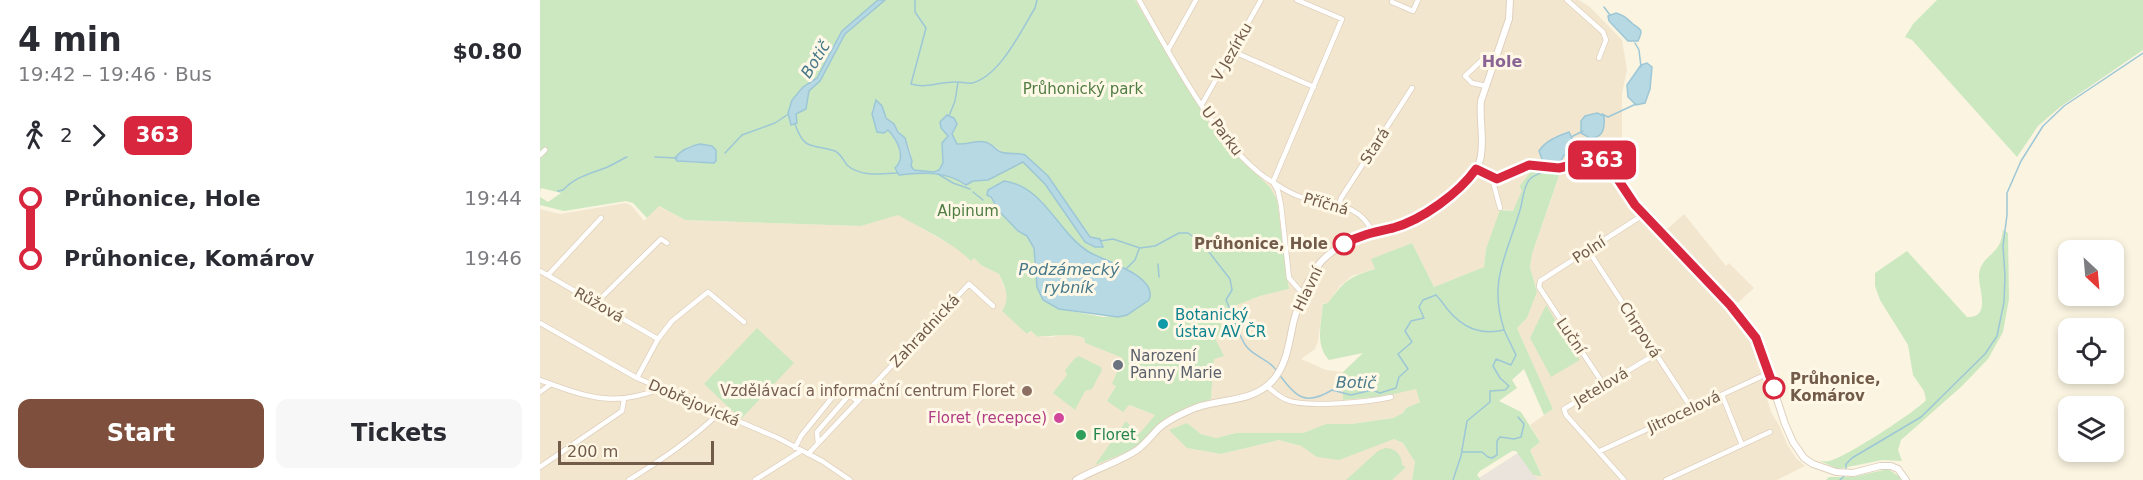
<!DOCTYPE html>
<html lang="en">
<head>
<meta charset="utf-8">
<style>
	:root { --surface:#fff; --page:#f7f7f7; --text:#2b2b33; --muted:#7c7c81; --accent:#7e4f3c }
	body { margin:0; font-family:"DejaVu Sans",sans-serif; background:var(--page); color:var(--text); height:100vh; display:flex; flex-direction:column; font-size:22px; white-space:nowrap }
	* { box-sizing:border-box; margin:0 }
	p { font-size:20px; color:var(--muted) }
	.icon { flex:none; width:33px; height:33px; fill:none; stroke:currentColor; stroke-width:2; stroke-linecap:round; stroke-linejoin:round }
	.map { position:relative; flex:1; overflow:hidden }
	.drawer { display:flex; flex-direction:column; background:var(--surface); width:540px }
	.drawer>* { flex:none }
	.badge { padding:0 12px; border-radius:9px; font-size:21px; line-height:39px }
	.needle { width:39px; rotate:154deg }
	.tools { position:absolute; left:1518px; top:240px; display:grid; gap:12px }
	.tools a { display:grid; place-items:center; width:66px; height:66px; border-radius:12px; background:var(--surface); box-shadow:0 3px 9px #0003; font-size:30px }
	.scale { position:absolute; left:18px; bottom:15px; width:156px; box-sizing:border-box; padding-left:6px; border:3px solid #725b49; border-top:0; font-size:16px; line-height:21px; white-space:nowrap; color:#725b49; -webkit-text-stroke:4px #fff8e6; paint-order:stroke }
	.map>.badge { position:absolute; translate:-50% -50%; box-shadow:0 0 0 3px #fff }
	.legs { display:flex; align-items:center; gap:9px; height:66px; padding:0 18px; font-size:20px }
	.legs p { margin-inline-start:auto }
	.overview { display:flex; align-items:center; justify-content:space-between; height:102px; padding:0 18px }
	h1 { font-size:33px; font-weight:700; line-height:45px }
	.button { display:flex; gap:12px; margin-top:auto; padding:12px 18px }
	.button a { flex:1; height:69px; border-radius:12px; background:var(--accent); color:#fff; font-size:24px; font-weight:700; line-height:69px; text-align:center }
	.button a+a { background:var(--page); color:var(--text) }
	ul { padding:0 18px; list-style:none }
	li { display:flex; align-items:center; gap:21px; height:60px; font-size:22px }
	li i { display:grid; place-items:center; width:9px; height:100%; margin:0 8px; background:currentColor }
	li i::after { content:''; width:15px; height:15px; margin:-8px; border:4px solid; border-radius:50%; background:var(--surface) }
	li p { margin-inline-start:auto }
	li:first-child i { background:linear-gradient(#0000 50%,currentColor 0) }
	li:last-child i { background:linear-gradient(currentColor 50%,#0000 0) }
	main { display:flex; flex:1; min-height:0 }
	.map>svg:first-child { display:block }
</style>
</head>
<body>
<main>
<section class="drawer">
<div class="overview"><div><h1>4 min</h1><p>19:42 – 19:46 · Bus</p></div><b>$0.80</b></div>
<div class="legs"><svg class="icon" aria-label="walk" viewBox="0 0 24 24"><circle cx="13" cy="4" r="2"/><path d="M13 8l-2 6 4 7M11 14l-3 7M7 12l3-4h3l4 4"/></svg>2<svg class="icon" aria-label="forward" viewBox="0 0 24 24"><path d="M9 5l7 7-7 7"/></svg><b class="badge" style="background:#d7263d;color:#fff">363</b></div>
<ul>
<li><i style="color:#d7263d"></i><b>Průhonice, Hole</b><p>19:44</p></li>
<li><i style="color:#d7263d"></i><b>Průhonice, Komárov</b><p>19:46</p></li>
</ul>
<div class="button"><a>Start</a><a>Tickets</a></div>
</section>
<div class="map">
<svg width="1603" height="480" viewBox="0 0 1603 480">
	<rect width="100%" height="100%" fill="#fbf4e1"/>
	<path fill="#f3e6cf" d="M595,0H1039L1050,7L1082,40L1087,70L1082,94V141L1070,161L1077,169L1091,195L1124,232L1144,214L1186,266L1189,263L1214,288L1189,311L1203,326L1218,352L1227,399L1232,414L1239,425L1248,446L1256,458L1265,466L1237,480H998L993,475H1002L990,450L1000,442L990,425L1013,409L977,328L987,318L997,292L990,267L992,254L1020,174L993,170L979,188L983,190L973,211L962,209L946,249L944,267L894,287L872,243L832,259L835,269L812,276L799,287L788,303H783L778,341L775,349L761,359L786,370L803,372L804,400L845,396L876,388L880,402L866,408L863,413L853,418L811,424H786L763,433H696L676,438L661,434L647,423V448L681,454L739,440L761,446L777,457L854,439L863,443L875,462L872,480H0V209L20,214L86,203L92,206L104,221L118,206L145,220L321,226L358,214L400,239L416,247L431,260L434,258L441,265L459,274L468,297L466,306L488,334L491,331L499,338V336L512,337L530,333L544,338L545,343L584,358L573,383L576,386L567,401L588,405L615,415L606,439L619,423L647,408L671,399L674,359L679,347L675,337L680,326L679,318L689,314L692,307L720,296L749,289L737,200L730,187L678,138Z"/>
	<path fill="#eae4dc" d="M978,453L998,480H941L939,478Z"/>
	<path fill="#cce8c0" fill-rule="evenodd" d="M0,0H595L678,138L730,187L737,200L749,289L720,296L692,307L689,314L680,318L682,332L675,338L684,356L674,359L671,399L634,414L619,423L606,439L589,451L555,465L586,421L596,432L600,433L615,415L589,405L583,412L567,401L576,386L572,384L583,358L545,343L544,338C529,332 516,337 499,336V338L491,331L487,334L462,311C471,298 465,287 459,274L441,265L434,258L431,261C412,242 382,229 358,215L321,226L145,220L119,206L107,218L93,203L86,201L24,211L0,205V197L8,202L21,193L1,188L0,192ZM342,106C344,111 345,116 348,119C359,132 375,146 371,166L374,170L358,173L355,169C366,156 357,141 347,130L337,132L332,109ZM414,129L412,134L416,144L448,142L464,153H481L489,158L508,176L552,239L545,242L505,184L483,162L448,180L433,181L426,184L408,175L401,174L399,170L403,163L402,143L408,136L404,132ZM160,144L172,146L174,163L139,162L140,152L150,146ZM464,181C473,182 478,187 485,191C491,196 498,200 504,205C519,219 528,238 545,250C560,260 620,275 609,300L587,315L563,317L519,309L495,268L494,248L487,236L478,231L460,212L449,196L459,183Z
		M1397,0H1603V50L1520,107L1498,126L1477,157L1372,40L1365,37L1373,24Z
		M992,170L1020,173L992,254L990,267L997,292L987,318L977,328L1013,409L1004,415L984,369L972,380L977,388L959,401L981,412L1000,442L990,450L1002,476L993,475L976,451H972L940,471L937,475L941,480H872L875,462L863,443L854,439L799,460L777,457L761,446L739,440L681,454L647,448L629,430L647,423L661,434L676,438L696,433H763L786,424H811L853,418L863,413L866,408L880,402L876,389L845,396L803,400V372L823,353L789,360C775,345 781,324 783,304L788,303C804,281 809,277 835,269L831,259L872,243L894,287L944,267L946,249L960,210L973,211L982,190L979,187Z
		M1463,230L1468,233L1469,299L1463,332L1448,359L1422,386L1361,440L1358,450L1362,461L1342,460L1298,469L1280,461C1282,461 1287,462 1289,461C1303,459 1377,411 1386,400L1384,391L1373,375L1368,345L1340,300L1335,286V273L1367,251L1427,317C1452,319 1438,287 1439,275C1440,261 1450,257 1457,248C1461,243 1462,237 1463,230Z
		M1006,305L1040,360L1011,377L990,338Z
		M217,328L254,363L201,419L164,384Z
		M539,356L561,367L562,370L552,389L545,391L535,410L513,393L527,375L525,370L535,358Z
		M845,448C856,448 862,455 862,465L866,467L852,480H806L838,451Z
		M1348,469L1360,477L1361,480H1286L1289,477H1313Z"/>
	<path fill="#b6d9e4" stroke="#9dc7d6" stroke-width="1.5" d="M338,0H345L305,34L280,81L269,91L266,109L256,114L257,123L251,125L248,113L252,100L263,87L277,78L302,31Z
		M1076,13C1086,16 1086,18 1093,24C1102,30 1103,30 1098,41H1088L1069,21L1068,16Z
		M1107,63L1112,67L1110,89L1105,103L1096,105L1088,97L1087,85L1101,65Z
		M336,100L342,106L346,118L354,124L358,132L365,138L372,161L371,166L374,170L394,172L399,170L403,163L402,143L408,136L401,128L400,122L407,115L414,118L417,124L412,134L417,144C427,145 436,140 445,142C452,143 455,150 461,152C469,155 478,152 485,155L508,176L550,237L560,239L563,247H555L545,242L505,184L483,162L448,180L433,181L426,185C407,171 381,172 359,175L355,168C367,157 357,140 348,130L344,133L337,132L332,114Z
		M1057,113L1064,116C1065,127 1064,138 1050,138L1041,133V121L1045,116Z
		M1029,132L1034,142L1044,150L1041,154L1024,155L1019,165L1017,166L1003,162L999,151C1005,141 1018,136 1029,132Z
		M160,144L172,146L176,150V161L174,163L137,161L135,158C141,150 150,146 160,144Z
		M464,181C504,186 518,233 549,252C564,261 619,276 609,300L587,315L578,317L519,309L503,300L497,287L494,248L487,236L478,231L460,212L451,197L447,195L448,190Z"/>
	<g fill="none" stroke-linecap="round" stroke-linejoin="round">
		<path stroke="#9dc7d6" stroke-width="1.5" d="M375,0V12L386,28L371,84C389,89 400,81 418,82L415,101L409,116
			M1064,7L1070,15
			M1095,43L1099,50L1101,67
			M418,82C422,82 428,84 432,83C460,76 481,31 495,8L497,0
			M1062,114L1068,117L1096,104
			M255,124C265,153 273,143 295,151C301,154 303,160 307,165C320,177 342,174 357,173
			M1031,137L1043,131
			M185,153L202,135L235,123L247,115
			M115,157L137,158
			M398,174L413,183L430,189
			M18,191L23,190C35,177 49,174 65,168C73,165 80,160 87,157
			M433,192L443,200
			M560,241L573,239L600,248L615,246L639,233H648L662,243L690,279L692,290L686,300C692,313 698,335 706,346C714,357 729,359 736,370
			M618,264L619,277
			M586,269L595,260L599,249
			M964,329C948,281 967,255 980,210C983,201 983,186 990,179C994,174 1001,175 1005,169
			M739,374C756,398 766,406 792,390L811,395L832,390L840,393L856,388L859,377L868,369L858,354L872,342L865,331L871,321L884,318L879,307L883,300L896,295C901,300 904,305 908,310C924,329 941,335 964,330L976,355L971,365L956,359L953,366L960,378L969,386L965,390L950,391V402L927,421L921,456L913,480
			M923,452H942L948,457L952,458L957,455V441L960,437L974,439L981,437L984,424L978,417
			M1306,470V464L1312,458L1381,417L1445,354L1457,336L1464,302L1465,276L1463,246L1467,215V193L1481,161L1503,126L1524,106L1603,53
			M1300,480L1305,475"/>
		<g stroke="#dfd0bd" stroke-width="6">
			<path id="minor" d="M599,0C630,54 675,142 726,178C736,184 747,192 758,196C784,205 820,201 832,232
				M1027,0L1063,32L1066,40L1059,58
				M852,2L873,11L878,0
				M628,50L656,0
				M692,51L774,87
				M943,59L925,76L932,83L946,86
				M662,104L721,0
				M0,155L5,150
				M952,178L960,208
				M733,182L802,19L757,0
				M734,184L738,191L741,205L749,278L763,294
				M799,205L801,198L872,88
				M1048,250L1152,409
				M0,271L118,339
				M8,275L61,218
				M56,303L121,239L127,243
				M0,323L97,378L238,438L282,461L310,480
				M97,378L118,339L132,321L168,292L204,322
				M0,380C44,396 73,408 119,389
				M1064,385L999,287L1000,281L1103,215
				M727,386C733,391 739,397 747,400C766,408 830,402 851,397
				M0,392L11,384
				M1182,395L1202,445
				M278,443L277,432L310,394
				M255,448L261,436L299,389L302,388L317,401
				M1060,451L1229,373
				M268,454L429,284L453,306
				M0,467L82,411L84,399
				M89,480C121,460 151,440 178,414
				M215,480L261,451
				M1084,480L1026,415L1024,409L1116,354
				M1126,480L1230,432"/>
		</g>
		<g stroke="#dfd0bd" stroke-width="8">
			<path id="tertiary" d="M936,169L957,179L989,165L1021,168L1055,159L1067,163L1095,205L1190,305L1217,338L1245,424L1253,442L1264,458L1273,464L1296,472L1313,473L1340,466H1351L1358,469L1366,480
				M536,480C555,469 579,462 597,450C606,443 612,435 619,428C629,419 643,413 655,408C682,398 714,403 734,379C748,362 749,340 754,320C760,299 770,270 787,256C815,232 835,235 866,223C886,216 902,201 918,188C927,180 937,171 940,160C945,141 939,121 941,101L969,19L970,0"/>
		</g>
		<use href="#minor" stroke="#fff" stroke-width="4.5"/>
		<use href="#tertiary" stroke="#fff" stroke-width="6"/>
	</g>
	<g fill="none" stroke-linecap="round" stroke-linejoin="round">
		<g stroke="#fff" stroke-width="14">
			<path id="line-1" d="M804,244C820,235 835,232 853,228C882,220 919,193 936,169L957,179L989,165L1019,168L1053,160H1060L1067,163L1095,205L1190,305L1216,338L1234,388"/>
		</g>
		<use href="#line-1" stroke="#d7263d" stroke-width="9"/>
	</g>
	<g fill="#fff" stroke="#d7263d" stroke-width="3">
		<circle cx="804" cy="244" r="10"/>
		<circle cx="1234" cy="388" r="10"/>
	</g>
	<circle fill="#0f9aa8" stroke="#fff8e6" stroke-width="2" cx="623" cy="324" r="6"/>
	<circle fill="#6b7280" stroke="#fff8e6" stroke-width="2" cx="578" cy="365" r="6"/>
	<circle fill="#8d6e63" stroke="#fff8e6" stroke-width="2" cx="487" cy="391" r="6"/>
	<circle fill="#d1479c" stroke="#fff8e6" stroke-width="2" cx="519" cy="418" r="6"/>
	<circle fill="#2e9e5b" stroke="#fff8e6" stroke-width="2" cx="541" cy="435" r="6"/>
	<g text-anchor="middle" stroke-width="6" stroke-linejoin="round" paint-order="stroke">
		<g font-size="15" fill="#725b49" stroke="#fff8e6">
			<text transform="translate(692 52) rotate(-60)" y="5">V Jezírku</text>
			<text transform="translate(682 131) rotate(53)" y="5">U Parku</text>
			<text transform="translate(835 146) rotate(-57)" y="5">Stará</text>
			<text transform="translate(786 204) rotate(16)" y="5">Příčná</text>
			<text transform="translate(1049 250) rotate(-33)" y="5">Polní</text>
			<text transform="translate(768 289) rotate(-64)" y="5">Hlavní</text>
			<text transform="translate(59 305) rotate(30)" y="5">Růžová</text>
			<text transform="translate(1100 330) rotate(57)" y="5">Chrpová</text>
			<text transform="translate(385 331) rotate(-47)" y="5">Zahradnická</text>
			<text transform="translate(1031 336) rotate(56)" y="5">Luční</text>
			<text transform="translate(1061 387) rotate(-31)" y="5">Jetelová</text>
			<text transform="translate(154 403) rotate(23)" y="5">Dobřejovická</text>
			<text transform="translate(1144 412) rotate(-25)" y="5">Jitrocelová</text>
		</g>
		<g font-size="15" fill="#4f7d43" stroke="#fff8e6">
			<text x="543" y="94">Průhonický park</text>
			<text x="428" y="216">Alpinum</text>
		</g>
		<g font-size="15" font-weight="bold" fill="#725b49" stroke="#fff8e6" text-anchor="end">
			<text x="788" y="249">Průhonice, Hole</text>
			<text x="1250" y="384" text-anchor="start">Průhonice,<tspan x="1250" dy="17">Komárov</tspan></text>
		</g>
		<g font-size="15" fill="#0d838f" stroke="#fff8e6" text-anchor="start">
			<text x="635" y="320">Botanický<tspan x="635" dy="17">ústav AV ČR</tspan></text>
		</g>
		<g font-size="15" fill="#5b616d" stroke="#fff8e6" text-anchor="start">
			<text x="590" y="361">Narození<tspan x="590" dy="17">Panny Marie</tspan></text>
		</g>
		<g font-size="15" fill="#785e54" stroke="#fff8e6" text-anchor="end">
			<text x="475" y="396">Vzdělávací a informační centrum Floret</text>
		</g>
		<g font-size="15" fill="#b23c85" stroke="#fff8e6" text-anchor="end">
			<text x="507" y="423">Floret (recepce)</text>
		</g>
		<g font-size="15" fill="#27864d" stroke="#fff8e6" text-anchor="start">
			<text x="553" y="440">Floret</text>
		</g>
		<g font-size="16" font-style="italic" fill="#46798b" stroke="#fff8e6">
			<text transform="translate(275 59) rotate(-58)" y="6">Botič</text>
			<text x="529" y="275">Podzámecký<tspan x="529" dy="18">rybník</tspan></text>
			<text transform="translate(816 382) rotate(1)" y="6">Botič</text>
		</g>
		<g font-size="16" font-weight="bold" fill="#8a6495" stroke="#fff8e6">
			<text x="962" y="67">Hole</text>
		</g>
	</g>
</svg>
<div class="tools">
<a><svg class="needle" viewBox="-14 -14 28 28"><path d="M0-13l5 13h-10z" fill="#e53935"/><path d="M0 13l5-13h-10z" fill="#7c7c81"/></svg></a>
<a><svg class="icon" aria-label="locate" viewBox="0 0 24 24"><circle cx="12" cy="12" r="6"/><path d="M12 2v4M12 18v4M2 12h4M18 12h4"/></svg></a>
<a><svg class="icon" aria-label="layers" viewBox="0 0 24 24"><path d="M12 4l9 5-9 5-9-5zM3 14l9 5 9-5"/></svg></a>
</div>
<div class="scale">200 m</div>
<b class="badge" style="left:1062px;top:160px;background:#d7263d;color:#fff">363</b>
</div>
</main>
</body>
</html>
